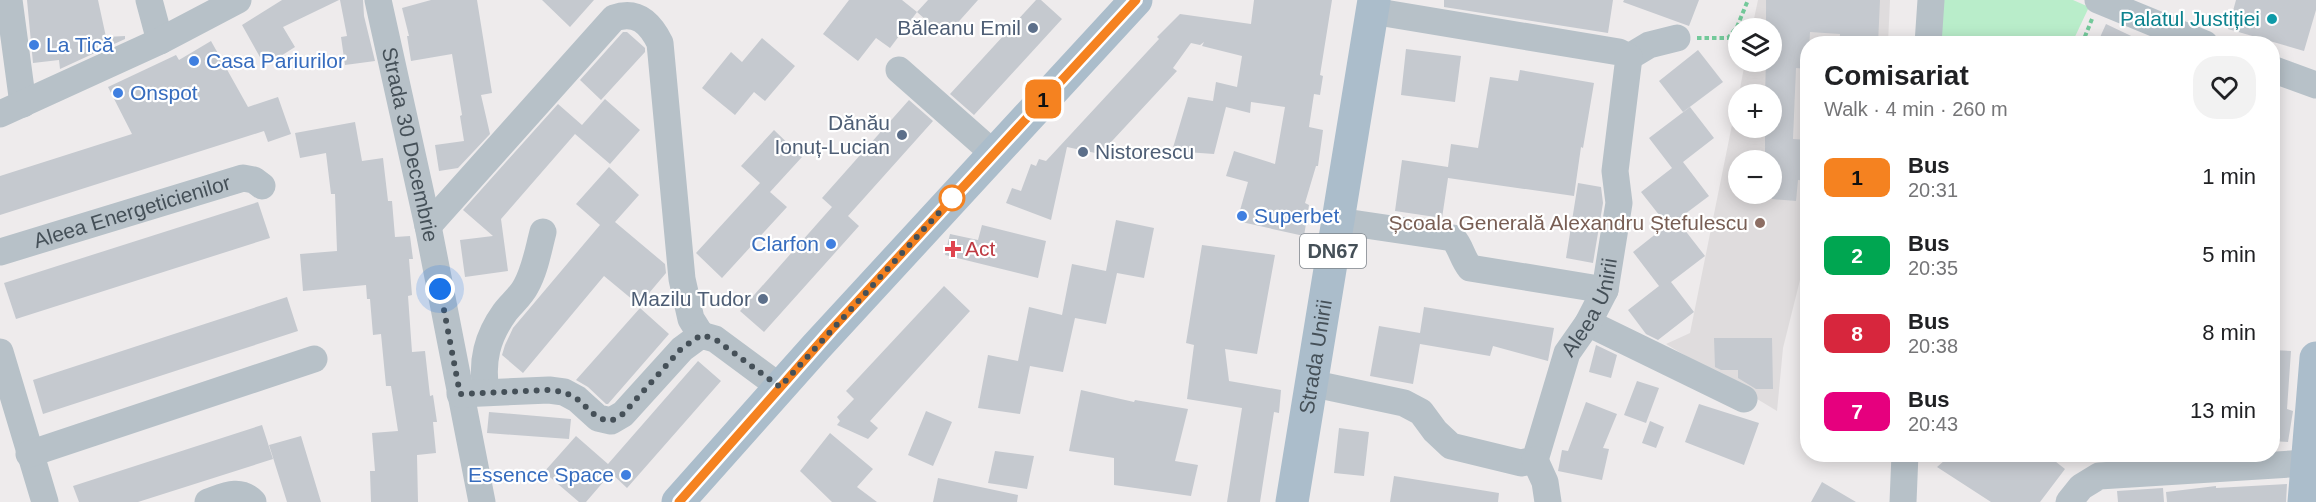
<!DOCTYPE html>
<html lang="en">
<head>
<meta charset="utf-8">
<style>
	:root { --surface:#fff; --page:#f2f2f2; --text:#202124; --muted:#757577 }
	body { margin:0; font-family:Helvetica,sans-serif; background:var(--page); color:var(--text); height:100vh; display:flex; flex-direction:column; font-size:22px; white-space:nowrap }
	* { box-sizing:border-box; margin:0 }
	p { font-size:20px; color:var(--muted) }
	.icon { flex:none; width:33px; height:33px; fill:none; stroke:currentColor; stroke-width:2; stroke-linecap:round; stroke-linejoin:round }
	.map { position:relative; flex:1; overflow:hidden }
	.sheet { position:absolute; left:1800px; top:36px; width:480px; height:426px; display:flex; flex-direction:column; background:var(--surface); border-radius:24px; box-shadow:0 3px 15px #0003 }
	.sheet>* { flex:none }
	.badge { padding:0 12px; border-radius:9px; font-size:21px; line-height:39px }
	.tools { position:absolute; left:1728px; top:18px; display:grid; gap:12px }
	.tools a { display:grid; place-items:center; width:54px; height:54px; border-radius:50%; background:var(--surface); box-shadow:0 3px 15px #0003; font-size:30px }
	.you { position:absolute; width:30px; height:30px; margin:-15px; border:4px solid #fff; border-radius:50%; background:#1a73e8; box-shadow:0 0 0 9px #1a73e833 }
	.map>.badge { position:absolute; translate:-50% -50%; box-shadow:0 0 0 3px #fff }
	.round { display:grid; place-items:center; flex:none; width:63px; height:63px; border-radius:24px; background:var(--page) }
	.headline { display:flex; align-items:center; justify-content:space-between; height:102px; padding:0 24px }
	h1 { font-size:28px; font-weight:700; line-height:45px }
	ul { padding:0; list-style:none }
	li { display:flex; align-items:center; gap:18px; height:78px; padding:0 24px }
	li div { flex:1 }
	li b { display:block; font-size:22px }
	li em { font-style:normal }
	li .badge { min-width:66px; font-weight:700; text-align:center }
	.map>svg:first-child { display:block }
</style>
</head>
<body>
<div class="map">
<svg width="2316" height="502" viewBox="0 0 2316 502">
	<rect width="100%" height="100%" fill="#eeebec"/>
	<path fill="#dfdcdd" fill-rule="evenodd" d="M1758,0H1890L1888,43L1808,44L1807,252L1783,348L1777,411L1666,344L1690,333L1738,95V128H1772V94H1739L1745,62H1772V28H1752ZM1738,160H1772V194H1738Z"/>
	<path fill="#b9edca" d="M1941,0H2073L2089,7L2072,43L1938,44Z"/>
	<path fill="#c5c9cf" d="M27,0H98L106,37L125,36V39L60,69L59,60L33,63Z
		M282,0H339L283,27L295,47L265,66L242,25Z
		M340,0H363L364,16L375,61L345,65L341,37L347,36Z
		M431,0H477L492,93L481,95L490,134L458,168L439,171L435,145L464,141L460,116L462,115L452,54L411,61L407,36H409L402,8Z
		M542,0H594L570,27Z
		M849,0H902L917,12L890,48L876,38L858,61L823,34Z
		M928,0H978L945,37L917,12Z
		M1036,0H1041L1062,19L974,115L950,94Z
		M1254,0H1332L1320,75L1323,76L1320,95L1314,94L1309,127L1323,130L1318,166H1316L1305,203L1309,205L1304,236L1237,221L1248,182L1226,176L1234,151L1275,164L1285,107L1251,102L1250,113L1226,107L1214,154L1172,151L1188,97L1213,101L1216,82L1237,87L1242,56L1202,46L1204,42L1200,45L1191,43L1173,68L1177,71L1100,154L1067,147L1051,220L1006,203L1012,188L1021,191L1031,164L1036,166L1039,159L1046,161L1159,39L1157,37L1180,14L1251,24Z
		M1444,0H1613L1608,33L1444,7Z
		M1624,0H1699L1689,26L1623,2Z
		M1766,0H1880L1878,44H1839L1840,34L1810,32L1808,69L1796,68L1793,139L1808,140V181L1798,180L1796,201L1772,199V160H1765V128H1772V94H1765L1766,62H1772V28H1766Z
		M2236,0H2316V10L2304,51L2228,29Z
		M2106,24L2148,44H2097Z
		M623,32H627L645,48V52L601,100L580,80Z
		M762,38L795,66L765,101L754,92L735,115L702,88L731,52L742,62Z
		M211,41L248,107L278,97L291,134L268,142L264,131L0,215V176L132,134L108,87L176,55L179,60Z
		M1406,49L1461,56L1455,102L1401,95Z
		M1698,50L1723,82L1683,112L1659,81Z
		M1520,70L1594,83L1583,148L1581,147L1574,196L1448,178L1442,218L1395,211L1402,160L1448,167L1451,144L1478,148L1490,77L1518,81Z
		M605,99L640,130L610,164L575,134L501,219L508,271L465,277L460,240L493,236L463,210L558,104L582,125Z
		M909,100L933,121L848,216L859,226L764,332L740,311L832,207L822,198Z
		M1690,107L1714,138L1683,162L1709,196L1677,220L1705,256L1671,282L1694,312L1658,340L1646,334L1628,310L1659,286L1633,252L1667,225L1641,192L1672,168L1649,138Z
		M355,122L362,161L383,158L388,201H392L395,237L410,236L413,259H409L412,295L408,296L412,352L425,351L430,396L433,395L437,422H433L436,453L417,455L418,502H371L370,471H375L372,433L398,431L391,386H386L381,334L373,335L370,299H367L366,285L303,291L300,254L337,251L335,194H331L326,153L300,158L295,133Z
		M774,130L802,157L770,192L787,207L722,278L696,253L760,183L741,166Z
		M609,167L639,195L615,222L665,264L666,273L639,305L604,276L523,373L502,355L505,345L513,328L600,225L576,204Z
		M1578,183L1601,187L1603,203L1593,263L1566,258Z
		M258,202L270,238L16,319L4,283Z
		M1116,220L1154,228L1144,278L1117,273L1106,324L1075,318L1063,372L1030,366L1020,414L978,408L988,355L1018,361L1029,307L1062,315L1072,264L1106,271Z
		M982,225L1046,241L1038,278L945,255L950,234L978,240Z
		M1202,245L1275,255L1257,354L1225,349L1229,381L1281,390L1279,413L1274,412L1260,502H1227L1242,408L1187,399L1194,345L1186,343Z
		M944,286L970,311L870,421L878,428L868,439L837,425L840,421L837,417L854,399L846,391Z
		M287,297L298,331L43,414L33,380Z
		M1424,307L1554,328L1548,361L1493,346L1490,356L1420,344L1413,384L1370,376L1379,326L1420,333Z
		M640,308L669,334L608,404H606L588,387L576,380Z
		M1714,338H1772L1773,389H1756L1738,378V370H1721L1715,367Z
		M1596,345L1617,355L1611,378L1589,372Z
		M2272,350L2291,351L2287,409L2293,411L2288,442L2272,441Z
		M698,361L721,381L627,488L611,473L586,502H579L544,472L576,436L608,464Z
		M1637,381L1659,388L1646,423L1624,415Z
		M1081,390L1134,402L1135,400L1188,409L1175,461L1198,465L1191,496L1114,485V458L1069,451Z
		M1586,402L1617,414L1603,448L1609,449L1602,480L1558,471L1562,450L1568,451Z
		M1699,404L1759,423L1744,465L1685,442Z
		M926,411L952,422L933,466L908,455Z
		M489,412L571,419L569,439L487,433Z
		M1650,421L1664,427L1656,448L1642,443Z
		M262,425L273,459L138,502H79L73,486Z
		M1339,428L1369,432L1364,476L1334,473Z
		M830,433L873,469L857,487L877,502H832L800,471Z
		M301,436L321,502H287L269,445Z
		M995,451L1034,456L1027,489L988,483Z
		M1952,454H2046L2065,469L2040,502H1991L1937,467Z
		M2113,454H2159V456L2113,459Z
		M1394,476L1499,493L1498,502H1390Z
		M938,478L1018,495L1017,502H933Z
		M1822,482L1856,502H1811Z
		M2287,484L2286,502H2167L2166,492L2216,486V488Z
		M2163,488L2164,502H2118L2117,491Z"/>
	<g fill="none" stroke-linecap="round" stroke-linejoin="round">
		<path stroke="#73c99a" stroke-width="4" stroke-dasharray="4.5 3" stroke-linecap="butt" d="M1697,38H1728L1737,27L1748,0
			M2082,44L2092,19"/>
		<g stroke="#b7c1c8" stroke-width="27">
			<path d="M9,0L23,104"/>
			<path d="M149,0L160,41"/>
			<path id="s1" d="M378,0L428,226L482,502"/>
			<path d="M2098,0L2205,44"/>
			<path d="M1928,44L1931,0"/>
			<path d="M1629,57L1649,45L1677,38"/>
			<path d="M2272,69L2316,85"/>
			<path d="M899,70L993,153"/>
			<path d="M0,114L160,41L238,0"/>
			<path d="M1338,221L1453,238C1461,247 1462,258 1470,268L1605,290"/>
			<path d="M428,226L614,18C637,10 650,23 660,43L682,279L691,319L701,335"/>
			<path id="s2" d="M0,252L243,178L254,180L262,186"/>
			<path d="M1588,323L1744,399"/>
			<path d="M0,352L45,502"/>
			<path id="s3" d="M1310,383L1404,403L1421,412L1435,431L1451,446L1521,463L1535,460L1567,353L1588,323L1605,290L1619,203L1615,171L1629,57L1619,52L1372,11"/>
			<path d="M486,392C481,361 487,337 505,312C512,303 521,296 526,286C535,270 538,251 543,232"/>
			<path d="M460,394L549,390L564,392L577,399L598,418L611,421L623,414L682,349L701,335L715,339L780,387"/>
			<path d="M29,454L314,359"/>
			<path d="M1535,460L1545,482L1548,502"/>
			<path d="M208,502C225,496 240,488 253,502"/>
			<path d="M1903,502L1905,454"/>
			<path d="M2069,502L2081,487L2099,476L2307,463"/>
		</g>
		<g stroke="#abbdcb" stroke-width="33">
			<path d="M678,502L816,347L1136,0"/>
			<path id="s4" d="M1292,502L1374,0"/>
			<path d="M2304,502L2316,358"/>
		</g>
	</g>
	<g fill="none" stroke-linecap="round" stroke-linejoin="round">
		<g stroke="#fff" stroke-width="14">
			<path id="line" d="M679,502L831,330L1136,0"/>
		</g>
		<use href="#line" stroke="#f58220" stroke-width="9"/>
		<path stroke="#455058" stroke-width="6" stroke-dasharray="0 10.8" d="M440,289L460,394L549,390L564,392L577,399L598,418L611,421L623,414L681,349L701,335L715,339L780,387L956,194L952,198"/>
	</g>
	<circle fill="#0f9aa8" stroke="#fff" stroke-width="2" cx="2272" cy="19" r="6"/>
	<g fill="#5c6f8a" stroke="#fff" stroke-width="2">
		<circle cx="1033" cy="28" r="6"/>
		<circle cx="902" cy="135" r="6"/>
		<circle cx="1083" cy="152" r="6"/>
		<circle cx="763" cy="299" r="6"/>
	</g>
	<g fill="#3f7fe0" stroke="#fff" stroke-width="2">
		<circle cx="34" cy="45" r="6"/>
		<circle cx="194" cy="61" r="6"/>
		<circle cx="118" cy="93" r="6"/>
		<circle cx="1242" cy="216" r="6"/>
		<circle cx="831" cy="244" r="6"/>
		<circle cx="626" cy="475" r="6"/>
	</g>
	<circle fill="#fff" stroke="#f58220" stroke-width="3" cx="952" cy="198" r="12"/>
	<circle fill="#8d6e63" stroke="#fff" stroke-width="2" cx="1760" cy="223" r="6"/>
	<path fill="#e0444e" stroke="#fff" stroke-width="2" d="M950 240h6v6h6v6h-6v6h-6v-6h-6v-6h6z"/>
	<g text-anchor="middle" stroke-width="4.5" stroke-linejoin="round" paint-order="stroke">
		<rect fill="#fff" stroke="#7d848a" stroke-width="1.5" x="1300" y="234" width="66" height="34" rx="4.5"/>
		<g font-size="20" font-weight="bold" fill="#455058">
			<text x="1333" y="258">DN67</text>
		</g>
		<g font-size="21" fill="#0d838f" stroke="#fff" text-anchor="end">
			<text x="2260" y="26">Palatul Justiției</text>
		</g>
		<g font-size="21" fill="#4e5e75" stroke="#fff" text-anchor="end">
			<text x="1021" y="35">Băleanu Emil</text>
			<text x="890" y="130">Dănău<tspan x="890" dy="24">Ionuț-Lucian</tspan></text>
			<text x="1095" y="159" text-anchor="start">Nistorescu</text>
			<text x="751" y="306">Mazilu Tudor</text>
		</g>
		<g font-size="21" fill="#366cbe" stroke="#fff" text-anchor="start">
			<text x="46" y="52">La Tică</text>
			<text x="206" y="68">Casa Pariurilor</text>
			<text x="130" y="100">Onspot</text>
			<text x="1254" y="223">Superbet</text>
			<text x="819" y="251" text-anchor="end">Clarfon</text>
			<text x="614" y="482" text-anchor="end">Essence Space</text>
		</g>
		<g font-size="21" fill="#455058" stroke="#fff">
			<text dy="7" stroke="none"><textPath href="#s1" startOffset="148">Strada 30 Decembrie</textPath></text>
			<text dy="7" stroke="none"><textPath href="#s2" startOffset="138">Aleea Energeticienilor</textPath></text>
			<text dy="7" stroke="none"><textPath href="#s3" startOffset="411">Aleea Unirii</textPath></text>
			<text dy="7" stroke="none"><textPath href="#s4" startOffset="147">Strada Unirii</textPath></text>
		</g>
		<g font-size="21" fill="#785e54" stroke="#fff" text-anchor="end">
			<text x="1748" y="230">Școala Generală Alexandru Ștefulescu</text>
		</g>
		<g font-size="21" fill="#be3a42" stroke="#fff" text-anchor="start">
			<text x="965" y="256">Act</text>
		</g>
	</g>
</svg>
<div class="tools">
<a><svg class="icon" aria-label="layers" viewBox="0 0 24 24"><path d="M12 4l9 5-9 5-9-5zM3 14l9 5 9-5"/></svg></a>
<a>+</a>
<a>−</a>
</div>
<div class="you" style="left:440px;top:289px"></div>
<b class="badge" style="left:1043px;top:99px;background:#f58220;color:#111">1</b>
<section class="sheet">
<div class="headline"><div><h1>Comisariat</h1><p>Walk · 4 min · 260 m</p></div><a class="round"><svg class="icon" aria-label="heart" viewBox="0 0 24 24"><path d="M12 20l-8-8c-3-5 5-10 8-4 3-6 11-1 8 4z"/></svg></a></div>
<ul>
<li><span class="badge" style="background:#f58220;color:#111">1</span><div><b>Bus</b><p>20:31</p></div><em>1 min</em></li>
<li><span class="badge" style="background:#00a651;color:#fff">2</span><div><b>Bus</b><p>20:35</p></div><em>5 min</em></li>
<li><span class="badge" style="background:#d7263d;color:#fff">8</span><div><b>Bus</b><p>20:38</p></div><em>8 min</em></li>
<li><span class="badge" style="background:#e6007e;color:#fff">7</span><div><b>Bus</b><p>20:43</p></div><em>13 min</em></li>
</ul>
</section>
</div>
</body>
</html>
